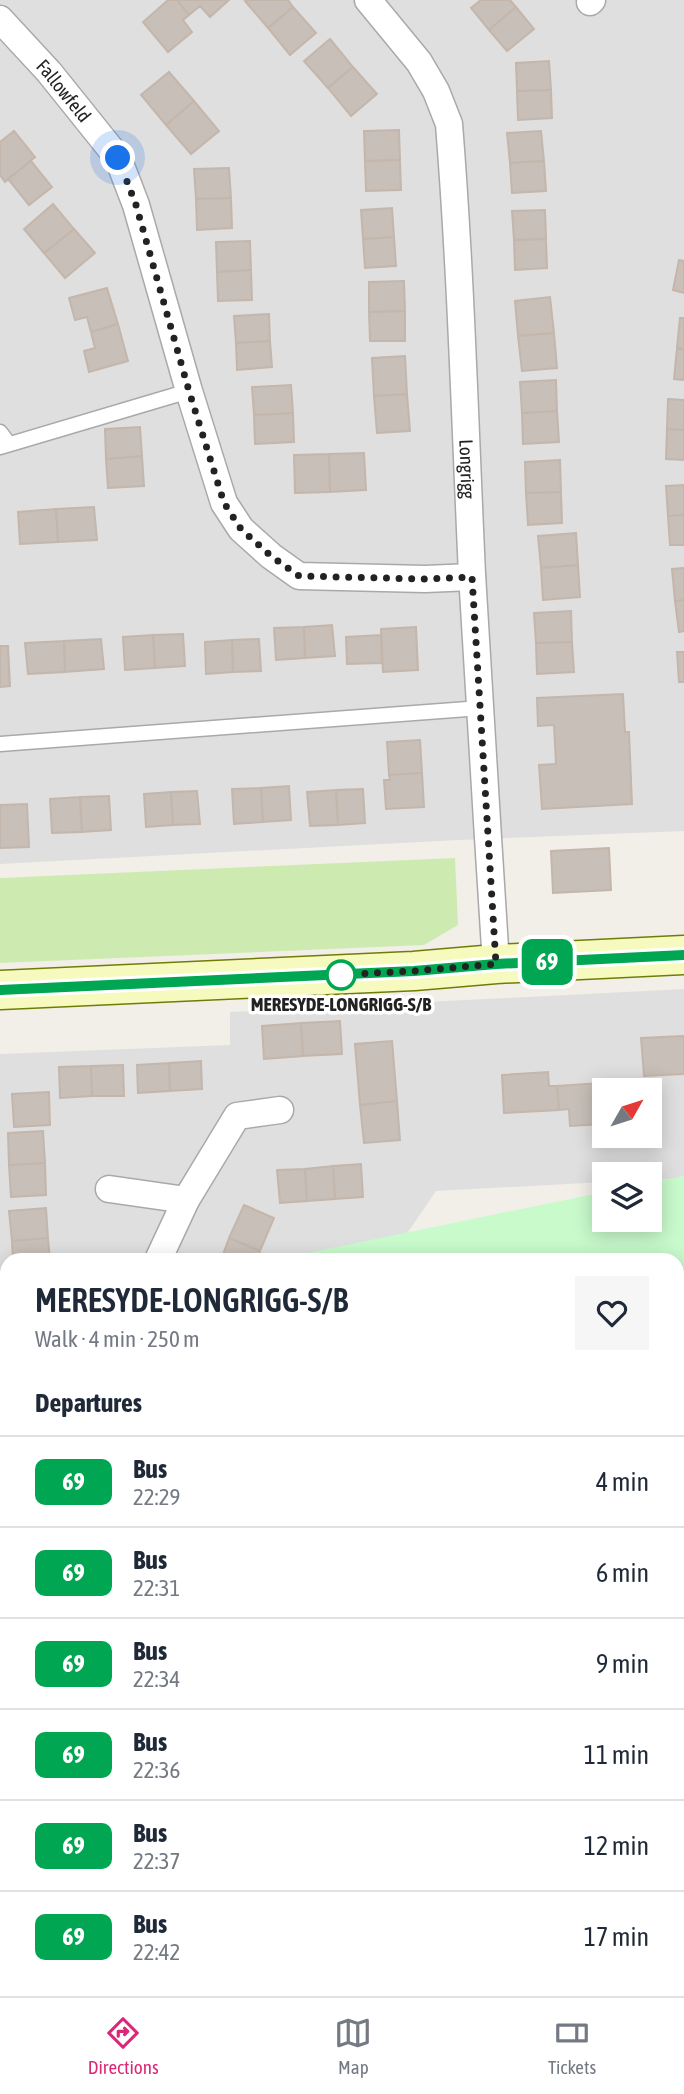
<!DOCTYPE html>
<html lang="en">
<head>
<meta charset="utf-8">
<style>
	:root { --surface:#fff; --page:#f6f6f7; --text:#1f2937; --muted:#747a83; --line:#e0e1e3; --accent:#db2777 }
	body { margin:0; font-family:"Asap Condensed",sans-serif; background:var(--page); color:var(--text); height:100vh; display:flex; flex-direction:column; font-size:26px; white-space:nowrap }
	* { box-sizing:border-box; margin:0 }
	p { font-size:23px; color:var(--muted) }
	.icon { flex:none; width:38px; height:38px; fill:none; stroke:currentColor; stroke-width:2; stroke-linecap:round; stroke-linejoin:round }
	.map { position:relative; flex:1; overflow:hidden }
	.panel { position:absolute; left:0px; top:1253px; width:684px; height:744px; display:flex; flex-direction:column; background:var(--surface); border-radius:21px 21px 0 0; box-shadow:0 4px 18px #0003 }
	.panel>* { flex:none }
	.badge { padding:0 14px; border-radius:10px; font-size:24px; line-height:46px }
	.needle { width:46px; rotate:51deg }
	.fabs { position:absolute; left:592px; top:1078px; display:grid; gap:14px }
	.fabs a { display:grid; place-items:center; width:70px; height:70px; border-radius:0px; background:var(--surface); box-shadow:0 4px 18px #0003; font-size:35px }
	.you { position:absolute; width:35px; height:35px; margin:-18px; border:5px solid #fff; border-radius:50%; background:#1a73e8; box-shadow:0 0 0 10px #1a73e833 }
	.map>.badge { position:absolute; translate:-50% -50%; box-shadow:0 0 0 4px #fff }
	h2 { padding:0 35px; font-size:26px; line-height:63px }
	.round { display:grid; place-items:center; flex:none; width:74px; height:74px; border-radius:0px; background:var(--page) }
	.overview { display:flex; align-items:center; justify-content:space-between; height:119px; padding:0 35px }
	h1 { font-size:33px; font-weight:600; line-height:52px }
	ul { padding:0; list-style:none }
	li { display:flex; align-items:center; gap:21px; height:91px; padding:0 35px; border-top:2px solid var(--line) }
	li div { flex:1 }
	li b { display:block; font-size:26px }
	li em { font-style:normal }
	li .badge { min-width:77px; font-weight:700; text-align:center }
	.menu { display:flex; justify-content:space-around; align-items:center; height:98px; border-top:2px solid var(--line); background:var(--surface); font-size:19px; color:var(--muted) }
	.menu a { display:grid; justify-items:center; gap:4px }
	.menu .on { color:var(--accent) }
	.map>svg:first-child { display:block }
</style>
</head>
<body>
<div class="map">
<svg width="684" height="1996" viewBox="0 0 684 1996">
	<rect width="100%" height="100%" fill="#f2efe9"/>
	<path fill="#e0dfdf" fill-rule="evenodd" d="M0,0H684V831L458,840L0,864Z
		M684,989V1178L649,1180V1174H604V1182L436,1191L389,1260H7V1482L0,1480V1054L230,1045V1012ZM604,1090H649V1136H604Z
		M0,1707L7,1710V1876L0,1892Z"/>
	<path fill="#cdebb0" d="M455,858L458,925L424,945L0,963V878Z"/>
	<path fill="#c8facc" d="M684,1176V1996H24L10,1990H677V1260H301L303,1254L604,1192V1220H649V1183Z
		M0,1491L7,1494V1677L0,1674Z"/>
	<path fill="#88e0be" d="M157,1990H290L287,1996H170Z
		M335,1990H539L536,1996H332Z"/>
	<path fill="#c7bfb8" stroke="#c4b6ab" stroke-width="2" d="M168,0H177L189,15L183,20L192,32L168,52L143,22Z
		M177,0H229L210,17L200,6L189,15Z
		M247,0H288L293,7L268,28L245,1Z
		M481,0H510L516,7L489,30L471,8Z
		M293,7L316,33L290,55L268,28Z
		M516,7L534,29L507,51L489,30Z
		M330,39L353,67L328,88L304,61Z
		M549,61L551,90L517,91L516,63Z
		M353,67L377,94L351,116L328,88Z
		M169,72L194,101L166,125L141,95Z
		M551,90L552,118L518,120L517,91Z
		M194,101L219,131L191,154L166,125Z
		M399,130L400,160L365,161L364,131Z
		M14,131L35,157L5,182L0,175V142Z
		M541,131L544,161L510,163L507,133Z
		M400,160L401,190L366,191L365,161Z
		M31,161L52,187L29,205L8,179Z
		M544,161L546,191L512,193L510,163Z
		M229,168L231,198L196,199L194,169Z
		M231,198L232,228L197,230L196,199Z
		M53,204L74,229L44,253L24,229Z
		M392,208L394,237L363,239L361,210Z
		M545,210L546,239L514,240L512,211Z
		M74,229L95,253L65,278L44,253Z
		M394,237L396,266L365,268L363,239Z
		M546,239L547,268L515,270L514,240Z
		M250,241L251,270L217,272L216,242Z
		M679,260L684,261V293L673,290Z
		M251,270L252,300L218,301L217,272Z
		M404,281L405,311L369,312V282Z
		M107,288L118,324L91,332L87,317L75,320L69,298Z
		M550,297L554,333L518,336L515,301Z
		M405,311V341H370L369,312Z
		M269,314L270,341L236,343L234,316Z
		M680,318H684V349L677,348Z
		M118,324L128,361L89,372L84,351L95,348L91,332Z
		M554,333L557,368L522,371L518,336Z
		M270,341L272,367L237,370L236,343Z
		M677,348L684,349V380L674,379Z
		M405,356L407,394L374,396L372,358Z
		M556,380L557,411L522,413L520,382Z
		M291,385L293,413L254,415L252,387Z
		M407,394L410,431L377,433L374,396Z
		M668,399L684,400V430L667,429Z
		M557,411L559,442L523,444L522,413Z
		M293,413L294,442L255,444L254,415Z
		M140,427L142,456L106,459L105,429Z
		M667,429L684,430V460L666,459Z
		M364,453L366,490L330,492L329,454Z
		M329,454L330,492L295,493L294,455Z
		M142,456L144,486L108,488L106,459Z
		M560,460L561,492L526,493L525,462Z
		M684,485V515L668,516L666,486Z
		M561,492L562,523L528,525L526,493Z
		M94,507L97,540L58,542L56,509Z
		M56,509L58,542L20,544L18,512Z
		M684,515V545H670L668,516Z
		M576,533L578,565L541,568L538,536Z
		M578,565L580,597L543,600L541,568Z
		M684,568V600L675,601L672,569Z
		M684,600V631L679,632L675,601Z
		M571,611L572,642L536,643L534,613Z
		M332,625L335,656L305,658L304,627Z
		M304,627L305,658L276,660L274,628Z
		M416,627L418,670L383,672L381,629Z
		M183,634L185,666L155,668L153,635Z
		M153,635L155,668L125,670L123,637Z
		M381,635L382,663L347,664L346,637Z
		M101,639L104,669L65,672L64,641Z
		M259,639L261,671L233,672L232,640Z
		M232,640L233,672L206,674L205,642Z
		M64,641L65,672L28,674L25,643Z
		M572,642L574,672L537,674L536,643Z
		M0,646H8L10,686L0,687Z
		M677,652H684V682H679Z
		M623,694L625,732H629L632,804L542,809L539,765L556,764L554,725L538,726L537,698Z
		M420,740L422,773L389,775L387,742Z
		M422,773L424,807L386,809L384,780H390L389,775Z
		M289,786L291,820L263,822L261,788Z
		M261,788L263,822L234,824L232,789Z
		M363,789L365,823L338,825L336,790Z
		M336,790L338,825L310,826L307,792Z
		M197,791L200,824L173,825L171,792Z
		M171,792L173,825L146,827L144,794Z
		M109,796L111,830L82,832L80,797Z
		M80,797L82,832L52,833L50,799Z
		M27,804L29,847L0,848V805Z
		M609,848L611,890L553,893L551,851Z
		M340,1021L342,1054L303,1056L301,1023Z
		M301,1023L303,1056L264,1059L262,1026Z
		M684,1036V1074L644,1076L641,1038Z
		M392,1041L397,1101L360,1105L355,1044Z
		M201,1061L202,1089L170,1091L169,1063Z
		M169,1063L170,1091L138,1093L137,1065Z
		M123,1065L124,1096H92L91,1066Z
		M91,1066L92,1096L60,1098L59,1067Z
		M548,1072L549,1086H557L559,1110L504,1113L502,1075Z
		M615,1082V1090H604V1124L570,1126L569,1109L559,1110L557,1086Z
		M49,1092L50,1125L14,1127L12,1094Z
		M397,1101L400,1140L364,1143L360,1105Z
		M43,1131L45,1163L9,1165L8,1133Z
		M45,1163L46,1195L11,1197L9,1165Z
		M361,1164L363,1197L335,1199L333,1166Z
		M333,1166L335,1199L307,1201L305,1169Z
		M305,1169L307,1201L280,1203L277,1170Z
		M244,1205L274,1218L260,1251L229,1238Z
		M46,1208L48,1238L12,1241L9,1211Z
		M48,1238L50,1260H13L12,1241Z
		M229,1238L260,1251L257,1260H221Z
		M5,1344L7,1345V1378L0,1376V1358Z
		M3,1377L7,1378V1426L0,1424V1385Z
		M0,1716L7,1720V1758L0,1754Z
		M0,1754L7,1758L6,1795L0,1792Z"/>
	<g fill="none" stroke-linecap="round" stroke-linejoin="round">
		<g stroke="#a9a9a9" stroke-width="17">
			<path id="lane" d="M0,432L9,444
				M0,447L189,391
				M0,744L481,708
				M11,1996L15,1990"/>
		</g>
		<g stroke="#a9a9a9" stroke-width="29">
			<g id="street">
				<path id="s1" d="M368,0L419,62L436,91L449,124C461,274 465,424 472,574C479,704 488,834 496,964"/>
				<path d="M590,2L592,0"/>
				<path id="s2" d="M0,19L49,72L118,158L136,205L189,391L224,503L241,529L271,556L299,576L425,579L472,577"/>
				<path d="M109,1189L186,1200"/>
				<path d="M158,1260L186,1200L237,1116L280,1110"/>
				<path d="M0,1301L7,1303"/>
			</g>
		</g>
		<g stroke="#707d05" stroke-width="41">
			<path id="secondary" d="M0,990L414,971L496,964L684,955"/>
		</g>
		<use href="#lane" stroke="#fff" stroke-width="14"/>
		<use href="#street" stroke="#fff" stroke-width="26"/>
		<use href="#secondary" stroke="#f7fabf" stroke-width="38"/>
	</g>
	<g fill="none" stroke-linecap="round" stroke-linejoin="round">
		<g stroke="#fff" stroke-width="16">
			<path id="line" d="M0,990L414,971L496,964L684,955"/>
		</g>
		<use href="#line" stroke="#00a651" stroke-width="10"/>
		<path stroke="#222" stroke-width="7" stroke-dasharray="0 12.6" d="M118,158L136,205L189,391L224,503L241,529L271,556L299,576L425,579L472,577L496,964L414,971L332,975H341"/>
	</g>
	<circle fill="#fff" stroke="#00a651" stroke-width="3.5" cx="341" cy="975" r="14"/>
	<g text-anchor="middle" stroke-width="7" stroke-linejoin="round" paint-order="stroke">
		<g font-size="19" fill="#222" stroke="#fff">
			<text dy="7" stroke="none"><textPath href="#s2" startOffset="96">Fallowfeld</textPath></text>
			<text dy="7" stroke="none"><textPath href="#s1" startOffset="495">Longrigg</textPath></text>
		</g>
		<g font-size="19" font-weight="bold" fill="#222" stroke="#fff">
			<text x="341" y="1011">MERESYDE-LONGRIGG-S/B</text>
		</g>
	</g>
</svg>
<div class="fabs">
<a><svg class="needle" viewBox="-14 -14 28 28"><path d="M0-13l5 13h-10z" fill="#e53935"/><path d="M0 13l5-13h-10z" fill="#747a83"/></svg></a>
<a><svg class="icon" aria-label="layers" viewBox="0 0 24 24"><path d="M12 4l9 5-9 5-9-5zM3 14l9 5 9-5"/></svg></a>
</div>
<div class="you" style="left:118px;top:158px"></div>
<b class="badge" style="left:547px;top:962px;background:#00a651;color:#fff">69</b>
<section class="panel">
<div class="overview"><div><h1>MERESYDE-LONGRIGG-S/B</h1><p>Walk · 4 min · 250 m</p></div><a class="round"><svg class="icon" aria-label="heart" viewBox="0 0 24 24"><path d="M12 20l-8-8c-3-5 5-10 8-4 3-6 11-1 8 4z"/></svg></a></div>
<h2>Departures</h2>
<ul>
<li><span class="badge" style="background:#00a651;color:#fff">69</span><div><b>Bus</b><p>22:29</p></div><em>4 min</em></li>
<li><span class="badge" style="background:#00a651;color:#fff">69</span><div><b>Bus</b><p>22:31</p></div><em>6 min</em></li>
<li><span class="badge" style="background:#00a651;color:#fff">69</span><div><b>Bus</b><p>22:34</p></div><em>9 min</em></li>
<li><span class="badge" style="background:#00a651;color:#fff">69</span><div><b>Bus</b><p>22:36</p></div><em>11 min</em></li>
<li><span class="badge" style="background:#00a651;color:#fff">69</span><div><b>Bus</b><p>22:37</p></div><em>12 min</em></li>
<li><span class="badge" style="background:#00a651;color:#fff">69</span><div><b>Bus</b><p>22:42</p></div><em>17 min</em></li>
</ul>
</section>
</div>
<nav class="menu">
<a class="on"><svg class="icon" aria-label="directions" viewBox="0 0 24 24"><path d="M12 3l9 9-9 9-9-9zM9 14v-3h6M13 9l2 2-2 2"/></svg>Directions</a>
<a><svg class="icon" aria-label="map" viewBox="0 0 24 24"><path d="M3 6l6-2 6 2 6-2v14l-6 2-6-2-6 2zM9 4v14M15 6v14"/></svg>Map</a>
<a><svg class="icon" aria-label="tickets" viewBox="0 0 24 24"><path d="M3 7h18v10H3zM15 7v10"/></svg>Tickets</a>
</nav>
</body>
</html>
